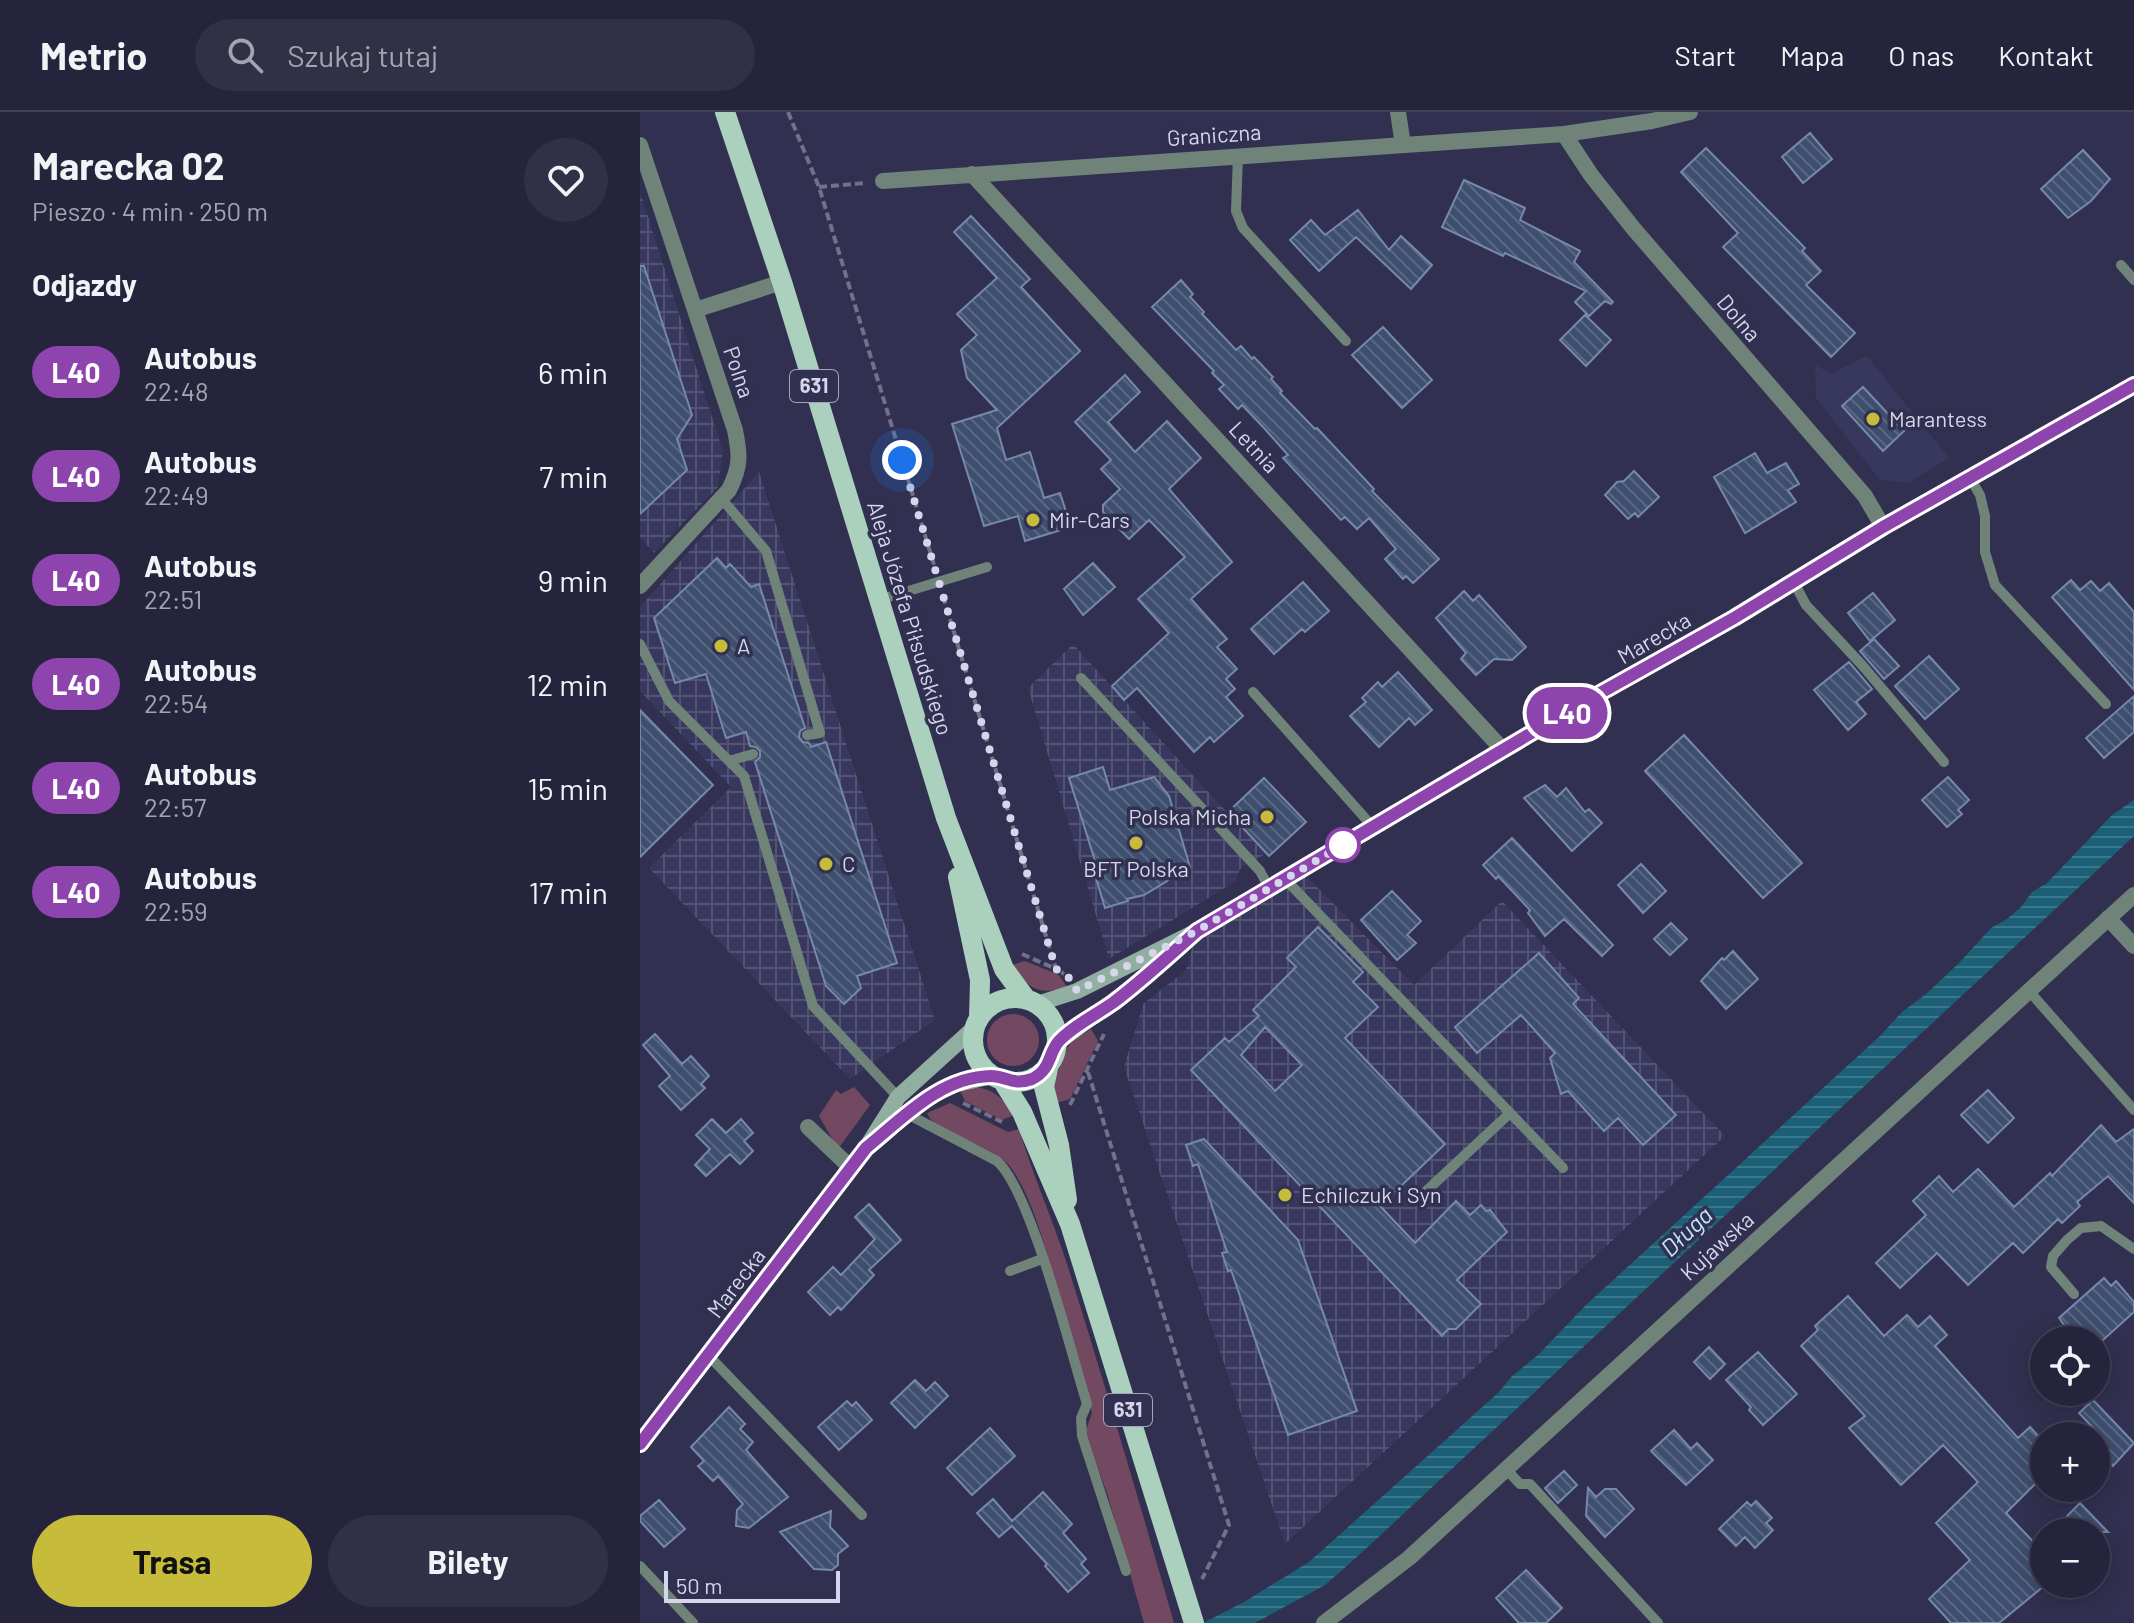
<!DOCTYPE html>
<html lang="pl">
<head>
<meta charset="utf-8">
<style>
	:root { --surface:#25243c; --page:#313047; --text:#f1f3f6; --muted:#a3a4af; --line:#424156; --accent:#c7bb3c }
	body { margin:0; font-family:Barlow,sans-serif; background:var(--page); color:var(--text); height:100vh; display:flex; flex-direction:column; font-size:30px; white-space:nowrap }
	* { box-sizing:border-box; margin:0 }
	p { font-size:26px; color:var(--muted) }
	.icon { flex:none; width:44px; height:44px; fill:none; stroke:currentColor; stroke-width:2; stroke-linecap:round; stroke-linejoin:round }
	.map { position:relative; flex:1; overflow:hidden }
	.panel { display:flex; flex-direction:column; background:var(--surface); width:640px }
	.panel>* { flex:none }
	.badge { padding:0 16px; border-radius:26px; font-size:28px; line-height:52px }
	.tools { position:absolute; left:1390px; top:1214px; display:grid; gap:16px }
	.tools a { display:grid; place-items:center; width:80px; height:80px; border-radius:50%; background:var(--surface); box-shadow:0 4px 20px #0003,0 0 0 2px var(--line); font-size:40px }
	.scale { position:absolute; left:24px; bottom:20px; width:176px; box-sizing:border-box; padding-left:8px; border:4px solid #d5d6eb; border-top:0; font-size:22px; line-height:28px; white-space:nowrap; color:#d5d6eb; -webkit-text-stroke:6px #313050; paint-order:stroke }
	.you { position:absolute; width:40px; height:40px; margin:-20px; border:6px solid #fff; border-radius:50%; background:#1a73e8; box-shadow:0 0 0 12px #1a73e833 }
	.map>.badge { position:absolute; translate:-50% -50%; box-shadow:0 0 0 4px #fff }
	h2 { padding:0 32px; font-size:30px; line-height:72px }
	.round { display:grid; place-items:center; flex:none; width:84px; height:84px; border-radius:42px; background:var(--page) }
	.summary { display:flex; align-items:center; justify-content:space-between; height:136px; padding:0 32px }
	h1 { font-size:38px; font-weight:700; line-height:60px }
	.cta { display:flex; gap:16px; margin-top:auto; padding:16px 32px }
	.cta a { flex:1; height:92px; border-radius:48px; background:var(--accent); color:#111; font-size:32px; font-weight:700; line-height:92px; text-align:center }
	.cta a+a { background:var(--page); color:var(--text) }
	ul { padding:0; list-style:none }
	li { display:flex; align-items:center; gap:24px; height:104px; padding:0 32px }
	li div { flex:1 }
	li b { display:block; font-size:30px }
	li em { font-style:normal }
	li .badge { min-width:88px; font-weight:700; text-align:center }
	header { display:flex; align-items:center; gap:48px; box-sizing:border-box; height:112px; padding:0 40px; background:var(--surface); border-bottom:2px solid var(--line) }
	header strong { font-size:38px }
	nav { display:flex; gap:44px; margin-inline-start:auto; font-size:28px }
	.search { width:560px; height:72px; background:var(--page); display:flex; align-items:center; gap:20px; box-sizing:border-box; padding:0 28px; border-radius:44px; color:var(--muted); font-size:30px }
	main { display:flex; flex:1; min-height:0 }
	.map>svg:first-child { display:block }
</style>
</head>
<body>
<header>
<strong>Metrio</strong>
<div class="search"><svg class="icon" aria-label="search" viewBox="0 0 24 24"><circle cx="10" cy="10" r="6"/><path d="M15 15l6 6"/></svg>Szukaj tutaj</div>
<nav><a>Start</a><a>Mapa</a><a>O nas</a><a>Kontakt</a></nav>
</header>
<main>
<section class="panel">
<div class="summary"><div><h1>Marecka 02</h1><p>Pieszo · 4 min · 250 m</p></div><a class="round"><svg class="icon" aria-label="heart" viewBox="0 0 24 24"><path d="M12 20l-8-8c-3-5 5-10 8-4 3-6 11-1 8 4z"/></svg></a></div>
<h2>Odjazdy</h2>
<ul>
<li><span class="badge" style="background:#8e44ad;color:#fff">L40</span><div><b>Autobus</b><p>22:48</p></div><em>6 min</em></li>
<li><span class="badge" style="background:#8e44ad;color:#fff">L40</span><div><b>Autobus</b><p>22:49</p></div><em>7 min</em></li>
<li><span class="badge" style="background:#8e44ad;color:#fff">L40</span><div><b>Autobus</b><p>22:51</p></div><em>9 min</em></li>
<li><span class="badge" style="background:#8e44ad;color:#fff">L40</span><div><b>Autobus</b><p>22:54</p></div><em>12 min</em></li>
<li><span class="badge" style="background:#8e44ad;color:#fff">L40</span><div><b>Autobus</b><p>22:57</p></div><em>15 min</em></li>
<li><span class="badge" style="background:#8e44ad;color:#fff">L40</span><div><b>Autobus</b><p>22:59</p></div><em>17 min</em></li>
</ul>
<div class="cta"><a>Trasa</a><a>Bilety</a></div>
</section>
<div class="map">
<svg width="1494" height="1511" viewBox="0 0 1494 1511">
	<defs>
		<pattern id="industrial-grid" width="8" height="8" patternUnits="userSpaceOnUse" patternTransform="scale(2)"><rect width="8" height="8" fill="#38375e"/><path d="M0 4h8M4 0v8" fill="none" stroke="#545375"/></pattern>
		<pattern id="water-rules" width="6" height="5" patternUnits="userSpaceOnUse" patternTransform="scale(2)"><rect width="6" height="5" fill="#1b6076"/><path d="M0 2.5h6" fill="none" stroke="#3b768a"/></pattern>
		<pattern id="building-back-hatch" width="6" height="6" patternUnits="userSpaceOnUse" patternTransform="scale(2)"><rect width="6" height="6" fill="#3e4e6e"/><path d="M-1 5l2 2M0 0l6 6M5-1l2 2" fill="none" stroke="#596783"/></pattern>
	</defs>
	<rect width="100%" height="100%" fill="#313050"/>
	<path fill="#38375e" d="M1227,244L1309,346L1268,371L1240,368L1176,286L1175,253L1191,262Z"/>
	<path fill="url(#industrial-grid)" d="M0,80L83,339L78,375L14,441L0,426Z
		M119,360L295,908L210,967L9,756L91,675L0,579V495Z
		M433,532L625,742L600,757L596,769L469,847L388,576Z
		M660,758L774,873L862,789L1085,1024L645,1432L484,955L503,892L546,858L557,819Z"/>
	<path fill="#734962" d="M385,849L419,863L427,875C399,884 388,877 372,853Z
		M347 928a26 26 0 1 1 52 0a26 26 0 1 1-52 0Z
		M451,917L458,929L430,987L416,991L412,974L428,935L434,927Z
		M214,975L230,993L198,1037L179,1004L196,978L201,982Z
		M331,975C354,976 361,985 374,1003L362,1008L325,989L320,979Z
		M310,991L368,1020L379,1017C393,1064 413,1108 428,1155C465,1273 500,1392 534,1511H504L468,1384L445,1321L452,1301C439,1255 427,1210 414,1165C403,1129 393,1088 372,1057C355,1031 297,1027 287,1001Z"/>
	<path fill="url(#water-rules)" d="M1494,688V724L718,1444L685,1473L615,1511H563L604,1490L669,1450L858,1281L872,1264L898,1243L946,1193L1240,924L1262,900L1286,882L1319,851L1351,816L1367,807L1382,794L1392,780L1407,771L1472,703Z"/>
	<path fill="url(#building-back-hatch)" stroke="#7688ab" stroke-width="2" fill-rule="evenodd" d="M1170,21L1192,47L1163,71L1142,45Z
		M1066,36L1165,136L1162,139L1181,159L1166,173L1215,221L1191,245L1083,135L1098,121L1041,60Z
		M1443,38L1470,67L1451,89L1428,106L1401,77Z
		M824,68L885,96L880,108L940,139L934,150L973,190L971,192L965,189L949,204L935,190L946,179L865,141L863,144L802,115Z
		M718,98L749,138L761,124L792,153L771,177L716,125L679,159L650,128L671,108L685,123Z
		M331,104L390,167L381,175L440,239L357,316L366,348L390,340L404,386L420,381L431,415L385,429L378,404L344,414L312,312L357,298L327,266L321,238L337,223L317,202L357,166L314,120Z
		M0,154H4L52,303L37,327L47,358L0,402Z
		M541,168L553,182L550,185L564,200L562,202L596,238L601,234L612,247L614,245L633,265L631,267L642,279L640,281L675,317L677,316L734,377L732,379L799,447L773,471L766,464L763,467L745,447L756,437L729,406L717,417L705,405L701,408L643,346L648,343L624,316L602,293L598,297L579,277L584,273L572,261L574,259L512,195Z
		M945,203L971,228L946,254L920,228Z
		M743,215L792,268L762,296L712,243Z
		M485,263L500,280L468,310L495,340L527,309L561,346L529,377L592,450L551,487L587,527L577,535L597,557L586,567L595,577L586,585L603,604L574,630L570,625L554,640L497,576L484,588L472,574L529,521L498,487L545,445L509,408L489,427L463,400V393L480,377L461,357L471,348L435,310Z
		M1223,275L1264,319L1243,339L1202,294Z
		M1115,341L1127,361L1146,351L1159,372L1148,378L1156,390L1105,421L1074,365Z
		M994,359L1019,385L998,405L995,401L988,407L965,383L977,370L984,369Z
		M77,446L86,456L90,452L111,475L119,472L165,616L160,619L159,625L163,630L169,631L171,635L186,630L257,851L217,864L221,876L204,892L186,874L115,650L120,645V639L116,635L110,634L106,620L86,626L66,562L35,571L14,506Z
		M453,451L475,475L443,503L424,477Z
		M1431,468L1440,478L1451,469L1460,479L1469,471L1494,500V578L1412,485Z
		M663,470L689,499L665,520L662,517L634,542L611,517Z
		M824,479L833,489L839,483L886,535L872,548L854,547L836,563L821,547L826,541L796,506Z
		M1233,481L1255,508L1230,529L1208,501Z
		M1234,527L1259,554L1244,567L1220,539Z
		M1289,544L1319,577L1285,607L1255,574Z
		M1209,550L1232,577L1216,590L1226,602L1208,618L1174,578Z
		M758,560L792,598L775,613L769,606L739,635L710,604L726,590L722,586L738,570L742,575Z
		M1494,584V620L1464,646L1446,626Z
		M0,598L73,673L0,745Z
		M1044,623L1162,751L1123,786L1005,659Z
		M463,655L470,678L514,665L529,684L550,755L504,783L487,787L488,789L465,796L452,753L456,752L429,666Z
		M1308,665L1329,688L1318,698L1322,702L1307,715L1282,688Z
		M624,666L666,710L629,744L588,700Z
		M905,673L917,685L926,676L945,700L949,697L962,711L932,739L884,686Z
		M872,726L973,833L962,844L924,807L905,824L888,801L890,798L858,764L856,767L843,753Z
		M1001,752L1026,779L1003,801L978,773Z
		M752,779L781,809L767,823L776,831L757,848L721,808Z
		M1031,811L1047,827L1030,843L1014,827Z
		M678,815L723,860L713,870L738,895L705,926L805,1032L740,1094L775,1131L816,1089L830,1103L841,1093L846,1099L850,1098L867,1120L817,1168L841,1192L816,1217H808L802,1224L551,958L585,926L589,930L619,904L613,898L656,855L647,846ZM625,915L662,953L635,979L601,943Z
		M1093,839L1118,867L1086,897L1061,869L1082,846L1084,848Z
		M899,841L939,886L933,892L1036,1003L1003,1033L978,1006L964,1019L928,979L921,982L910,946L915,941L881,903L837,941L815,915Z
		M15,922L42,952L51,944L69,964L61,972L65,976L41,998L19,974L30,964L3,933Z
		M1348,978L1374,1006L1348,1031L1321,1003Z
		M72,1007L86,1021L101,1007L113,1021L104,1029L113,1039L100,1052L90,1042L66,1064L55,1053L70,1037L56,1023Z
		M1461,1013L1476,1030L1494,1017V1091L1468,1064L1437,1090L1440,1094L1422,1111L1418,1107L1383,1141L1373,1131L1328,1173L1297,1141L1260,1176L1236,1151L1286,1103L1273,1089L1299,1064L1313,1080L1338,1057L1374,1095L1410,1061L1412,1064Z
		M564,1027L658,1128L717,1299L648,1323L591,1158L588,1159L582,1141L587,1140L558,1052L553,1054L546,1033Z
		M229,1092L261,1128L229,1158L234,1163L201,1198L198,1195L190,1203L168,1180L193,1155L201,1163L235,1127L215,1105Z
		M1464,1166L1471,1174L1476,1169L1494,1190V1200L1463,1228H1429L1419,1217L1424,1213L1419,1206Z
		M1208,1184L1244,1224L1267,1203L1278,1215L1290,1204L1307,1223L1295,1234L1378,1326L1390,1315L1404,1330V1363L1366,1401L1404,1441V1474L1359,1511H1311L1289,1487L1330,1448L1296,1411L1338,1370L1303,1333L1261,1373L1209,1316L1225,1304L1161,1234L1178,1218L1175,1214Z
		M1069,1235L1085,1252L1070,1267L1054,1250Z
		M1118,1240L1157,1282L1123,1313L1109,1298L1111,1295L1086,1268Z
		M275,1268L286,1279L295,1270L308,1284L275,1316L251,1291Z
		M1453,1288L1494,1331L1473,1354L1456,1336V1319L1439,1301Z
		M207,1289L212,1294L216,1290L232,1308L199,1338L178,1315Z
		M89,1295L105,1312L100,1317L113,1330L106,1338L148,1385L109,1416L96,1414L97,1398L103,1392L78,1364L73,1369L58,1354L64,1349L51,1335Z
		M350,1316L375,1344L332,1383L307,1356Z
		M1034,1318L1051,1337L1057,1331L1073,1348L1046,1373L1011,1339Z
		M924,1359L937,1373L918,1391L905,1376Z
		M948,1376L956,1385L965,1377H976L994,1397L965,1425L946,1404Z
		M403,1380L432,1412L423,1421L446,1447L441,1452L449,1461L428,1480L405,1454L407,1452L372,1414L359,1425L337,1401L353,1387L372,1409Z
		M19,1388L45,1417L24,1435L0,1409V1404Z
		M1116,1389L1132,1406L1126,1411L1133,1418L1115,1436L1105,1425L1096,1434L1079,1417L1107,1390L1111,1394Z
		M1440,1391L1468,1420H1442L1427,1404Z
		M191,1399L190,1415L208,1434L198,1442V1453L192,1458L174,1457L140,1420Z
		M886,1458L922,1496L906,1511H879L856,1486Z"/>
	<g fill="none" stroke-linecap="round" stroke-linejoin="round">
		<path stroke="#71718c" stroke-width="4" stroke-dasharray="8 4" stroke-linecap="butt" d="M148,0L179,75L295,456
			M179,75L225,71
			M303,484L416,857L424,862
			M382,842L416,857
			M448,960L589,1413L562,1467
			M323,991L362,1010
			M430,993L464,922"/>
		<path stroke="#708379" stroke-width="10" d="M598,44L596,99L603,116L706,229
			M1481,153L1494,168
			M1330,366L1340,383L1345,404V440L1355,473L1466,592
			M81,386L126,439L180,621L167,623
			M1153,469L1166,493L1222,553L1304,650
			M239,488L347,455
			M0,532L29,589L104,664L173,894L258,985
			M441,566L620,759L629,776
			M613,580L733,715
			M89,649L113,642
			M645,767L923,1056
			M1389,879L1494,998
			M269,997L273,1005L357,1049C391,1079 431,1241 447,1292L441,1306L442,1324L486,1459
			M782,1083L870,1001
			M370,1159L402,1147
			M1434,1182L1411,1155L1413,1144L1427,1128L1441,1116L1461,1114L1494,1137
			M69,1244L222,1403
			M866,1357L880,1372H890L1018,1511
			M0,1454L53,1511"/>
		<path stroke="#708379" stroke-width="16" d="M758,0L763,33
			M924,22L951,63L993,116L1225,384L1243,415
			M0,33L95,318C100,343 101,354 89,378L0,474
			M332,62L863,638
			M243,69L924,22L1012,9L1050,0
			M55,198L142,170
			M1468,806L1494,834
			M168,1015L211,1056
			M684,1511L769,1446L1494,783"/>
		<path stroke="#91afa0" stroke-width="16" d="M397,892L437,879L557,819L937,594L1094,506L1243,415L1494,274
			M417,931L506,865L544,831
			M234,1030L286,986L317,972L353,964
			M0,1332L226,1036L258,985L334,916"/>
		<path stroke="#abd1be" stroke-width="20" d="M85,0L142,170L306,706L364,857L386,887
			M318,765L340,868L339,906
			M333 928a42 42 0 1 1 84 0a42 42 0 1 1-84 0Z
			M409,952L404,975L419,1033L427,1088
			M362,968L382,1000L430,1112L554,1511"/>
	</g>
	<g fill="none" stroke-linecap="round" stroke-linejoin="round">
		<g stroke="#fff" stroke-width="18">
			<path id="line" d="M0,1332L226,1036C263,1006 300,965 351,964C366,964 373,974 392,967C412,957 408,941 419,929C434,913 456,903 474,890C503,868 530,843 557,819L937,594L1094,506L1243,415L1494,273"/>
		</g>
		<use href="#line" stroke="#8e44ad" stroke-width="12"/>
		<path stroke="#d5d6eb" stroke-width="8" stroke-dasharray="0 14.4" d="M262,348L416,857L432,868L437,879L557,819L703,733"/>
	</g>
	<g fill="#c7bb3c" stroke="#313050" stroke-width="3">
		<circle cx="1233" cy="307" r="8"/>
		<circle cx="393" cy="408" r="8"/>
		<circle cx="81" cy="534" r="8"/>
		<circle cx="627" cy="705" r="8"/>
		<circle cx="496" cy="731" r="8"/>
		<circle cx="186" cy="752" r="8"/>
		<circle cx="645" cy="1083" r="8"/>
	</g>
	<circle fill="#fff" stroke="#8e44ad" stroke-width="4" cx="703" cy="733" r="16"/>
	<g text-anchor="middle" stroke-width="7" stroke-linejoin="round" paint-order="stroke">
		<g fill="#313050" stroke="#a4a4bc" stroke-width="2">
			<rect x="150" y="258" width="48" height="32" rx="6"/>
			<rect x="464" y="1282" width="48" height="32" rx="6"/>
		</g>
		<g font-size="20" font-weight="bold" fill="#d5d6eb">
			<text x="174" y="281">631</text>
			<text x="488" y="1305">631</text>
		</g>
		<g font-size="22" fill="#d5d6eb" stroke="#313050">
			<text transform="translate(574 23) rotate(-4)" y="8">Graniczna</text>
			<text transform="translate(1099 206) rotate(50)" y="8">Dolna</text>
			<text transform="translate(99 260) rotate(71)" y="8">Polna</text>
			<text transform="translate(614 335) rotate(47)" y="8">Letnia</text>
			<text transform="translate(270 506) rotate(73)" y="8">Aleja Józefa Piłsudskiego</text>
			<text transform="translate(1014 526) rotate(-30)" y="8">Marecka</text>
			<text transform="translate(1077 1134) rotate(-42)" y="8">Kujawska</text>
			<text transform="translate(96 1171) rotate(-53)" y="8">Marecka</text>
		</g>
		<g font-size="22" fill="#d5d6eb" stroke="#313050" text-anchor="start">
			<text x="1249" y="315">Marantess</text>
			<text x="409" y="416">Mir-Cars</text>
			<text x="97" y="542">A</text>
			<text x="611" y="713" text-anchor="end">Polska Micha</text>
			<text x="202" y="760">C</text>
			<text x="496" y="765" text-anchor="middle">BFT Polska</text>
			<text x="661" y="1091">Echilczuk i Syn</text>
		</g>
		<g font-size="24" font-style="italic" fill="#bfe9fa" stroke="#313050">
			<text transform="translate(1047 1120) rotate(-43)" y="8">Długa</text>
		</g>
	</g>
</svg>
<div class="tools">
<a><svg class="icon" aria-label="locate" viewBox="0 0 24 24"><circle cx="12" cy="12" r="6"/><path d="M12 2v4M12 18v4M2 12h4M18 12h4"/></svg></a>
<a>+</a>
<a>−</a>
</div>
<div class="scale">50 m</div>
<div class="you" style="left:262px;top:348px"></div>
<b class="badge" style="left:927px;top:601px;background:#8e44ad;color:#fff">L40</b>
</div>
</main>
</body>
</html>
